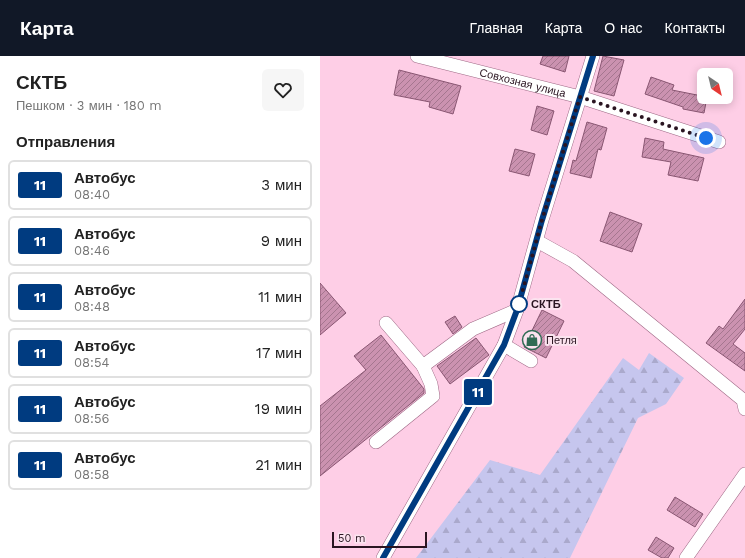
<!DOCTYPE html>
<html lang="ru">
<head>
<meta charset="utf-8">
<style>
	:root { --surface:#fff; --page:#f6f6f6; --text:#222; --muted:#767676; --line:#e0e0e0; --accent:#111827 }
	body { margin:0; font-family:"Work Sans",sans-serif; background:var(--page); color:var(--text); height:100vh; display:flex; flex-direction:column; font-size:15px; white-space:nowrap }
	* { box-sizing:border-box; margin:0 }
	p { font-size:13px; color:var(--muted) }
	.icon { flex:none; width:22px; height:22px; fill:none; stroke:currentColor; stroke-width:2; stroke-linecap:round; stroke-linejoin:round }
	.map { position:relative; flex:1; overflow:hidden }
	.sheet { display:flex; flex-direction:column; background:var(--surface); width:320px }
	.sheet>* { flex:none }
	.badge { padding:0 8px; border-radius:3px; font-size:14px; line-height:26px }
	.needle { width:26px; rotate:145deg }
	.tools { position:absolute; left:377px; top:12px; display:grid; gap:8px }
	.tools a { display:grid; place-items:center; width:36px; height:36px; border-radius:6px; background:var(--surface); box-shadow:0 2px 10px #0003; font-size:20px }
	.scale { position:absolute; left:12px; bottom:10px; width:95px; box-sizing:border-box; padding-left:4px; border:2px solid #2a1521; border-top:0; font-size:11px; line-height:14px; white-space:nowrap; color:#2a1521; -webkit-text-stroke:3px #fbe3ef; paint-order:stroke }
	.you { position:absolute; width:20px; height:20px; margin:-10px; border:3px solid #fff; border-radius:50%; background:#1a73e8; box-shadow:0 0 0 6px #1a73e833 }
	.map>.badge { position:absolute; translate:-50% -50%; box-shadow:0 0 0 2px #fff }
	h2 { padding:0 16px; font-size:15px; line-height:36px }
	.round { display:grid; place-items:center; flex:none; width:42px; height:42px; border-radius:6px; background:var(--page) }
	.headline { display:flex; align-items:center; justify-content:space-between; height:68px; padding:0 16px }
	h1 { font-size:19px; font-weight:700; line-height:30px }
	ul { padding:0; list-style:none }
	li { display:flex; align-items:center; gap:12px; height:50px; margin:0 8px 6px; padding:0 8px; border:2px solid var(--line); border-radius:6px }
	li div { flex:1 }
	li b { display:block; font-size:15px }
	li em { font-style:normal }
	li .badge { min-width:44px; font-weight:700; text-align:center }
	header { display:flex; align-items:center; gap:24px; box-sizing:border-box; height:56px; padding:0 20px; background:var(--accent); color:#fff }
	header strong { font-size:19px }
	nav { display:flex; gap:22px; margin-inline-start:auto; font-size:14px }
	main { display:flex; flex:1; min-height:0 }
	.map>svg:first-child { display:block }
</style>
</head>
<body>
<header>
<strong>Карта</strong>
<nav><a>Главная</a><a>Карта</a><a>О нас</a><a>Контакты</a></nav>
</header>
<main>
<section class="sheet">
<div class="headline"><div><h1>СКТБ</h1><p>Пешком · 3 мин · 180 m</p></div><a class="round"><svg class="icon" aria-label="heart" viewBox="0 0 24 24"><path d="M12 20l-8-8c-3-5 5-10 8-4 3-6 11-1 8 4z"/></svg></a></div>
<h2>Отправления</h2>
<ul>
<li><span class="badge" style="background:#003b80;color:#fff">11</span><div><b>Автобус</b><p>08:40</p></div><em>3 мин</em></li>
<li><span class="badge" style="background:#003b80;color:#fff">11</span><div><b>Автобус</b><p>08:46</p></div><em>9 мин</em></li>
<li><span class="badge" style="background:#003b80;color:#fff">11</span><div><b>Автобус</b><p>08:48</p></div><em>11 мин</em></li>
<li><span class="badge" style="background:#003b80;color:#fff">11</span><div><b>Автобус</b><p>08:54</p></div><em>17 мин</em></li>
<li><span class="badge" style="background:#003b80;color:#fff">11</span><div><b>Автобус</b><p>08:56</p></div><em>19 мин</em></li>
<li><span class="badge" style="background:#003b80;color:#fff">11</span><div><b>Автобус</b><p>08:58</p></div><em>21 мин</em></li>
</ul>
</section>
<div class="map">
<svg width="425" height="502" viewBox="0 0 425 502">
	<defs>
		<pattern id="forest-firs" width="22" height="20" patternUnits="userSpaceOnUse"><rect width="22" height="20" fill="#c6c6ee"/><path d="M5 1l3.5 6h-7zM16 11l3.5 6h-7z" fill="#aaa9cc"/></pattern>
		<pattern id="building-hatch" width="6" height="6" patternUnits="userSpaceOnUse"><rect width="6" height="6" fill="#cb92b0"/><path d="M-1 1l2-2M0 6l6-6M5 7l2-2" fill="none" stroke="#a5768f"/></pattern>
	</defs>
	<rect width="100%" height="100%" fill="#fecee6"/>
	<path fill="url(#forest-firs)" d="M329,297L364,322L346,348L318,362L250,502H96L170,404L220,419L303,302L319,314Z"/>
	<path fill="url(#building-hatch)" stroke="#895672" d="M223,0H249L245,16L220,8Z
		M283,0L304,4L294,40L274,35Z
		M79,14L141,30L133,58L109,51L110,46L74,39Z
		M331,21L354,29L352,34L387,41L384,57L363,53V51L325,38Z
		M217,50L234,55L227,79L211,74Z
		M267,66L287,72L281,94L278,93L271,122L250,117L253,104L256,105Z
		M325,82L344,86L343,93L384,102L378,125L348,119L351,106L322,101Z
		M195,93L215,98L209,120L189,115Z
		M290,156L322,168L312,196L280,185Z
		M0,227L26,257L0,279Z
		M425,243V273L413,288L425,297V315L386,287L399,270L403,273Z
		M222,254L244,265L226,302L204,291Z
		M135,260L142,271L133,278L125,266Z
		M61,279L104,333V337L0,420V350L46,314L34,300Z
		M156,282L169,299L130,328L117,310Z
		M355,441L383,458L375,471L347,454Z
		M336,481L354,492L348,502H342L328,494Z"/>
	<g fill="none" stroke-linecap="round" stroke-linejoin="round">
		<g stroke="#9e6885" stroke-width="14">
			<g id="minor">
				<path id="s1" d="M97,0L260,41L399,86"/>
				<path d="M217,185L253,205L423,344L425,353"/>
				<path d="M66,267L103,310L153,273L197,254"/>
				<path d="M184,289L211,305"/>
				<path d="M56,386L113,340L111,328L103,310"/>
				<path d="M63,502L184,289L197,254L222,164L273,0"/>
				<path d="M366,502L425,418"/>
			</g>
		</g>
		<use href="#minor" stroke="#fff" stroke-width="13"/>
	</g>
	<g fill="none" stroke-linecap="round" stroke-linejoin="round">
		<g stroke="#fff" stroke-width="9">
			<path id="line" d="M63,502L184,289L197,254L222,164L273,0"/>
		</g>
		<use href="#line" stroke="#003b80" stroke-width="6"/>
		<path stroke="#2a1521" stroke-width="4" stroke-dasharray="0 7.2" d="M199,248L222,164L260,41L386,82"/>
	</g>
	<defs>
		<g id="shop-ring" transform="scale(1)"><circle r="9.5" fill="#fbe3ef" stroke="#306b54" stroke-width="1.5"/><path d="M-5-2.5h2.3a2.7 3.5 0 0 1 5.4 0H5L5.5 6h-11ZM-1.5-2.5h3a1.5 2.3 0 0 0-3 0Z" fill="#306b54"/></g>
	</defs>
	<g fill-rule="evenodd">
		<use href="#shop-ring" x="212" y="284"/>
	</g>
	<circle fill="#fff" stroke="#003b80" stroke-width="2" cx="199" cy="248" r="8"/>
	<g text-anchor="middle" stroke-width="4" stroke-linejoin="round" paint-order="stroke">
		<g font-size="11" fill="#2a1521" stroke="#fbe3ef">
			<text dy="4" stroke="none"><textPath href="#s1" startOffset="109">Совхозная улица</textPath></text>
		</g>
		<g font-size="11" font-weight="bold" fill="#2a1521" stroke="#fbe3ef" text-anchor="start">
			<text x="211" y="252">СКТБ</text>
		</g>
		<g font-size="11" fill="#2a1521" stroke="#fbe3ef" text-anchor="start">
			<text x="226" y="288">Петля</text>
		</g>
	</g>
</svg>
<div class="tools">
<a><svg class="needle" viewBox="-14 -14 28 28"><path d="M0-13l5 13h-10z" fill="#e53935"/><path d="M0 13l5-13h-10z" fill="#767676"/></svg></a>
</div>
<div class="scale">50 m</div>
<div class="you" style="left:386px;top:82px"></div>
<b class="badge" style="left:158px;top:336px;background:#003b80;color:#fff">11</b>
</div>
</main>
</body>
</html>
